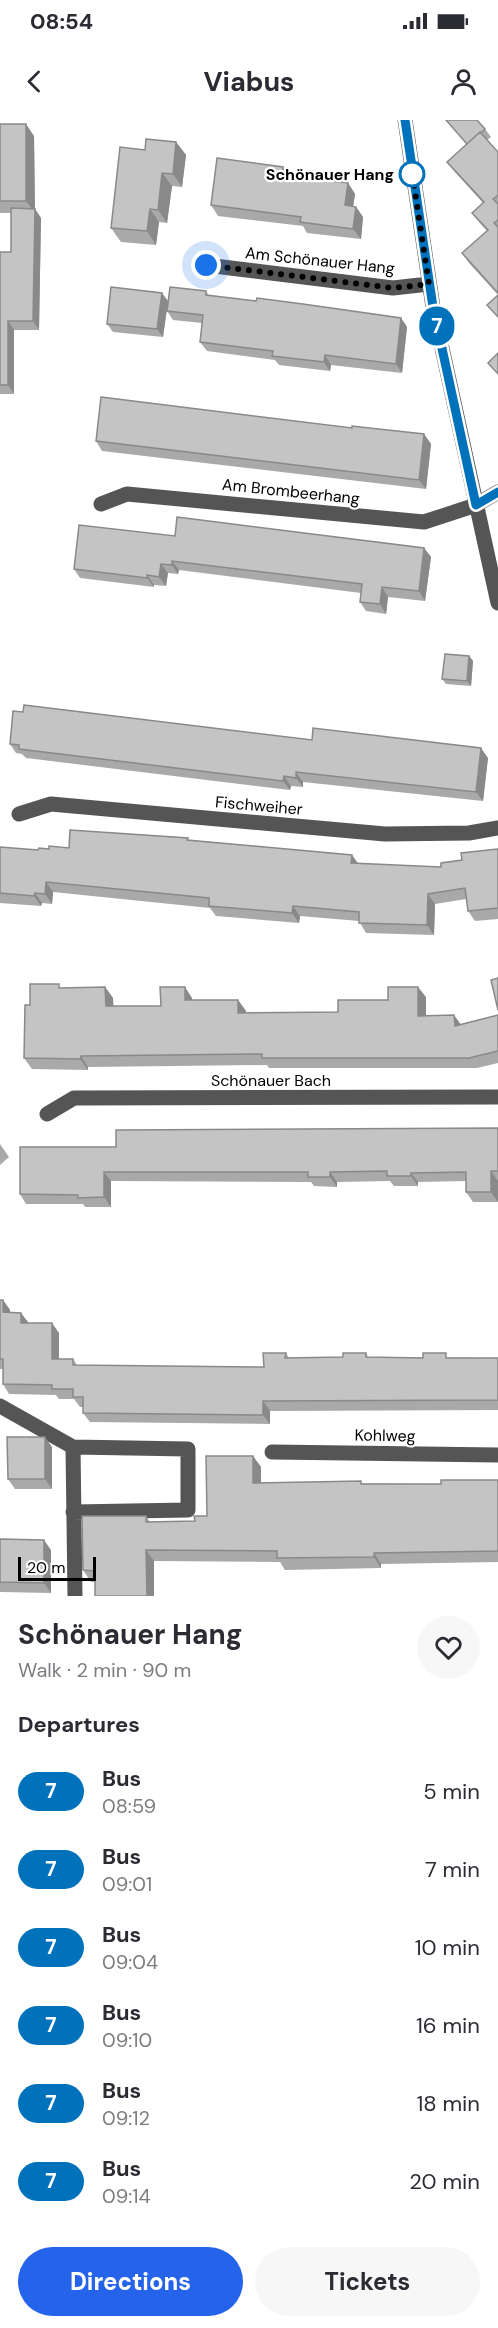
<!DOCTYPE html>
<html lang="en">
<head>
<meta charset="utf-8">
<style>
	:root { --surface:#fff; --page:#f7f7f7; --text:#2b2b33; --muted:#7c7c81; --accent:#2563eb }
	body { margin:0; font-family:"DM Sans",sans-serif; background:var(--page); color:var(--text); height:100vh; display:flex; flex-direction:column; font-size:22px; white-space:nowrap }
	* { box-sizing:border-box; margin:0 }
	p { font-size:20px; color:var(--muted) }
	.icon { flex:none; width:33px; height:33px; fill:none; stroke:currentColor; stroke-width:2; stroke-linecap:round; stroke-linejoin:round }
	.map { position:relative; height:1476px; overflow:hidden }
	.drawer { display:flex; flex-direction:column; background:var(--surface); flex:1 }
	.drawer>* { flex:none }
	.badge { padding:0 12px; border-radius:20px; font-size:21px; line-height:39px }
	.scale { position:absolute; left:18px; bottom:15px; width:78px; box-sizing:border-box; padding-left:6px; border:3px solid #000; border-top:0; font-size:16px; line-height:21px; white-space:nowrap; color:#000; -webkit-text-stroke:4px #fff; paint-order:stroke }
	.you { position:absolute; width:30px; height:30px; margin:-15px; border:4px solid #fff; border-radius:50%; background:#1a73e8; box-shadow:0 0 0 9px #1a73e833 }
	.map>.badge { position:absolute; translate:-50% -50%; box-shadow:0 0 0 3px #fff }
	h2 { padding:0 18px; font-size:22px; line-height:54px }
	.round { display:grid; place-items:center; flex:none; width:63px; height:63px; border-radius:32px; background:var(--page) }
	.headline { display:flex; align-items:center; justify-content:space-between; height:102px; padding:0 18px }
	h1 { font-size:28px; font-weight:700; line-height:45px }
	.cta { display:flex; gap:12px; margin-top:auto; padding:12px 18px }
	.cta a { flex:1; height:69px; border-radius:36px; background:var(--accent); color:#fff; font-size:24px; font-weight:700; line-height:69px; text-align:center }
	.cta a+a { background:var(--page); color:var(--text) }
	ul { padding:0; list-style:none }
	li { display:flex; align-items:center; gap:18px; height:78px; padding:0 18px }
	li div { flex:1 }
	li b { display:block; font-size:22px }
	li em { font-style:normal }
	li .badge { min-width:66px; font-weight:700; text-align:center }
	.status { display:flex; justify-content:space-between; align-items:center; height:42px; padding:0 30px; background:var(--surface); direction:ltr }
	.status svg { height:16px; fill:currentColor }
	header { display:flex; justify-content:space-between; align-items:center; height:78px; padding:0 18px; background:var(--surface); font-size:27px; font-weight:700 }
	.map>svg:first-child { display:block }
</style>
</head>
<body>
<div class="status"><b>08:54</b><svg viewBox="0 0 49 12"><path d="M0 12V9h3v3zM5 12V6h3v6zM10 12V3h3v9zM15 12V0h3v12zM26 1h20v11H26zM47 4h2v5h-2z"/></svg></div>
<header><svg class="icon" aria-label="back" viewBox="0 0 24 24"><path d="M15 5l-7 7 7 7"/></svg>Viabus<svg class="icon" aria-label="person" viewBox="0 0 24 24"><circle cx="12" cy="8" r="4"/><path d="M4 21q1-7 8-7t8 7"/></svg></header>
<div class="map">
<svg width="498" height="1476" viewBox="0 0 498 1476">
	<rect width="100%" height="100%" fill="#fff"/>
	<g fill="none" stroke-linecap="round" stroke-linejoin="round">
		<path stroke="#555" stroke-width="15" d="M405,0L433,187L498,483
			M206,145L393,168L429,164
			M101,384L127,374L424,402L476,385L498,372
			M19,694L51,684L385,714L469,713L498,708
			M47,994L74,978L498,977
			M0,1286L73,1327L188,1329V1390L73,1392
			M73,1327L75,1476
			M272,1332L498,1335"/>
	</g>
	<path fill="#a9a9a9" d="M446,0L485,9L491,17L487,20L498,32V175L469,143L462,133L487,111L479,102L472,93L483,83L454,51L447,42L467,25Z
		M0,4L34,16L35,89L41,98L39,210H14V274H0V141L11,132V93H0Z
		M176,22L186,35L182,67L172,66L167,103L159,102L156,125L121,122L111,108L145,30Z
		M290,56L348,63L355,74L353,86L356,87L363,97L361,119L307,113L303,106L218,96L211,85Z
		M206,171L209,176L401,198L407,207L402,253L331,245L330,251L279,245L275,240L207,231L200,222L202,203L173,200L167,191Z
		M168,181L163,217L113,212L107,204Z
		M352,308L424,314L431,324L426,369L102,331L96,321Z
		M175,416L424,428L431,437L425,481L388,477L386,494L366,491L360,482L361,473L179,450L178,454L168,453L166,466L154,465V467L80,458L74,449Z
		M469,536L473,541L471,566L446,564L442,559Z
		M312,620L488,638L483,681L303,662V667L291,666L290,670L26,638L22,634L16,633L10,624Z
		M188,718L189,720L352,735L358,744L441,747L498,729V799L475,801L468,791L466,779L435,784L434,815L366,813L359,801L300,796L299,803L216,796L210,788L53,772L52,784L42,783L41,786L0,783V727L38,730Z
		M105,867L113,878V886H161L192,878V880H238L246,891V893L338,892L388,880L426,877V896L461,904L498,895V943L477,948H269L267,945L88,947V950L32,949L24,938L30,885L62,868Z
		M498,1008V1082H473L466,1072V1061L418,1062V1066H394L390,1061L337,1062V1067L314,1066L311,1062L111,1061V1087H85L83,1084H26L20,1074L116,1027Z
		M0,1024L9,1037L0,1045Z
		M0,1180H3L10,1190V1192L21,1193L28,1203L59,1213V1239H73L77,1245L264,1247L286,1233L289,1238L343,1237L366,1233L368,1237L498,1238V1290L270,1291V1304L90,1302L83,1293V1287H80L74,1279H59L56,1275L9,1274L3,1264V1249H0Z
		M52,1327V1369H15L8,1359Z
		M253,1336L261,1347V1363L441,1364L498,1360V1442L381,1444V1448L285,1450L280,1442L154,1441V1476H95V1462H91L83,1450L146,1396L150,1402L195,1401L207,1396Z
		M0,1419L51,1430V1473L0,1472Z"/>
	<path fill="#898989" d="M26,4L34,16L35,93L26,81Z
		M176,22L186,35L182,67L173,54Z
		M283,47L291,57L282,55Z
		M162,53L172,66L167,103L158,90Z
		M348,63L355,74L352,95L345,85Z
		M356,87L363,97L361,119L353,109Z
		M35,89L41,98L39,210L33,201Z
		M150,89L159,102L156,125L147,111Z
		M162,173L168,181L163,217L157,209Z
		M401,198L407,207L402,253L396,244Z
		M8,201L14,210V274L8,265Z
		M325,235L331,245L330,251L324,242Z
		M424,314L431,324L426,369L419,360Z
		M424,428L431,437L425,481L419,471Z
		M172,441L179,450L178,454L172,445Z
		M161,444L168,453L166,466L159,457Z
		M147,455L154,465V467L147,458Z
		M382,467L388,477L386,494L380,484Z
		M469,536L473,541L471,566L467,561Z
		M481,628L488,638L483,681L476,672Z
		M296,652L303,662V667L296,658Z
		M284,656L291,666L290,670L283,661Z
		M352,735L359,745L351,743Z
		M46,762L53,772L52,784L45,774Z
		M35,773L42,783L41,786L34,776Z
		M428,774L435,784L434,815L427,805Z
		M293,786L300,796L299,803L292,793Z
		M105,867L113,878L114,896L106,886Z
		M185,867L192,878V891L185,880Z
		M418,867L426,877V907L418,896Z
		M238,880L246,891V904L238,893Z
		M454,895L462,906H455Z
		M81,936L88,947V950L80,939Z
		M491,1051L498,1061V1082L491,1072Z
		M104,1052L111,1061V1087L104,1077Z
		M330,1052L337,1062V1067L330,1057Z
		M411,1053L418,1062V1066L411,1056Z
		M3,1180L10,1190V1202L3,1192Z
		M21,1193L28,1202V1213L21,1203Z
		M52,1203L59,1213V1249L52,1239Z
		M263,1281L270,1291V1304L263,1295Z
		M45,1317L52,1327V1369L45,1359Z
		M253,1336L261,1347V1374L253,1363Z
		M44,1420L51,1430V1473L44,1463Z
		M146,1430L154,1441V1476H147Z
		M374,1433L381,1444V1448L374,1437Z"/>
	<path fill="#c4c4c4" stroke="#898989" stroke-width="1.5" d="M446,0H477L485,9L481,13L480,12L467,24Z
		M0,4H26V81H0Z
		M480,12L498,32V75L493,79L498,84V100L494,103L498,107V173L462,133L488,110L472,93L484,82L447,42Z
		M146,19L176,22L173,54L162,53L158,90L150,89L147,111L111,108L120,27L145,30Z
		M217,38L283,47L282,55L348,63L345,85L356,87L353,109L300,102L301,97L211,85Z
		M11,88L35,89L33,201H8V265H0V132H11Z
		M111,167L162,173L157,209L107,204Z
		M170,167L206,171V175L256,181L257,178L303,184L401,198L396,244L325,235L324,242L272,236L273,231L200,222L203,195L167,191Z
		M498,175V197L487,185Z
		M498,233V254L488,243Z
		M101,277L352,308V306L424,314L419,360L96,321Z
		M177,397L424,428L419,471L382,467L380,484L360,482L362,464L172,441V445L161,444L159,457L147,455V458L74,449L79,405L175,416Z
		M445,534L469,536L467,561L442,559Z
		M24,585L312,620L313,608L481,628L476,672L296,652V658L284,656L283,661L19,629V625L10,624L13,591L23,592Z
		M70,710L188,718L187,720L352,735L351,743L441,747V743L462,740L461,733L498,729V788L468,791L465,768L428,774L427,805L359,803V792L293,786L292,793L209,786V778L46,762L45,774L35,773L34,776L0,773V727L38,730L39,728L49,729V726L69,728Z
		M498,858V890L491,860Z
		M30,864H59V868L105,867L106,886H161L160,867H185V880H238V893L338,892V880H388V867H418V896L454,895L455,906L498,895V931L469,938H262V934L81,936L80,939L24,938L25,885H30Z
		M498,1008V1051H491V1072H466V1052L411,1053V1056H387V1051L330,1052V1057H308V1052H104V1077L78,1078V1075L20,1074V1027H116V1010Z
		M0,1180H3V1192L21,1193V1203H52V1239H73V1245L264,1247L263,1233H286L285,1238L343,1237V1233H366V1237L423,1238V1233H446V1238H498V1280L263,1281V1295L83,1293V1277H73V1269H52V1265L3,1264V1239H0Z
		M7,1317H45V1359H8Z
		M206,1336H253V1363L361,1361V1364H441V1360H498V1431L374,1433V1437L277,1438V1431L146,1430L147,1476H95V1451L83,1450L82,1396H146V1402L195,1401L194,1396H207Z
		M0,1419L44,1420V1463L0,1462Z"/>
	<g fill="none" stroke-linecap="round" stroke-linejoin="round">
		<g stroke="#fff" stroke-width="14">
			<path id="line" d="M405,0L433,187L476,385L498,372"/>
		</g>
		<use href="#line" stroke="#0072bc" stroke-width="9"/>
		<path stroke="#000" stroke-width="6" stroke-dasharray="0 10.8" d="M206,145L393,168L429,164L412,52V54"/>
	</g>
	<circle fill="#fff" stroke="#0072bc" stroke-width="3" cx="412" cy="54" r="12"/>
	<g text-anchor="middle" stroke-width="4.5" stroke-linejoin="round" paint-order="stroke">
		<g font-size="16" font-weight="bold" fill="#000" stroke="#fff" text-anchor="end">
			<text x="394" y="60">Schönauer Hang</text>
		</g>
		<g font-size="16" fill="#000" stroke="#fff">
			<text transform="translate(320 140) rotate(6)" y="6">Am Schönauer Hang</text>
			<text transform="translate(291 371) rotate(6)" y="6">Am Brombeerhang</text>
			<text transform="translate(259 685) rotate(5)" y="6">Fischweiher</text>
			<text x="271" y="966">Schönauer Bach</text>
			<text transform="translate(385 1315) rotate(1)" y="6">Kohlweg</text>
		</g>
	</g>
</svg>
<div class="scale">20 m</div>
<div class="you" style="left:206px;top:145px"></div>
<b class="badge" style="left:437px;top:206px;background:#0072bc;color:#fff">7</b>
</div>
<section class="drawer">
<div class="headline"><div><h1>Schönauer Hang</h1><p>Walk · 2 min · 90 m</p></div><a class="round"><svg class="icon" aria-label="heart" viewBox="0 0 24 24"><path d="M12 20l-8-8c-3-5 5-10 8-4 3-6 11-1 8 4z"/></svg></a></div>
<h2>Departures</h2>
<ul>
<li><span class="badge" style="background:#0072bc;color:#fff">7</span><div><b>Bus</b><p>08:59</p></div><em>5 min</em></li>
<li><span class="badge" style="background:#0072bc;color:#fff">7</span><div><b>Bus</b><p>09:01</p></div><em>7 min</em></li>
<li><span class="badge" style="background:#0072bc;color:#fff">7</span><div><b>Bus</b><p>09:04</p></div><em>10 min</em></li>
<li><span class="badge" style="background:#0072bc;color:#fff">7</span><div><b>Bus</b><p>09:10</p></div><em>16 min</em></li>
<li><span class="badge" style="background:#0072bc;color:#fff">7</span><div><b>Bus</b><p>09:12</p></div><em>18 min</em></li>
<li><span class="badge" style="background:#0072bc;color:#fff">7</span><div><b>Bus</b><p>09:14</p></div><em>20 min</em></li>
</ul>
<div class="cta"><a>Directions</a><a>Tickets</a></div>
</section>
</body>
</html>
